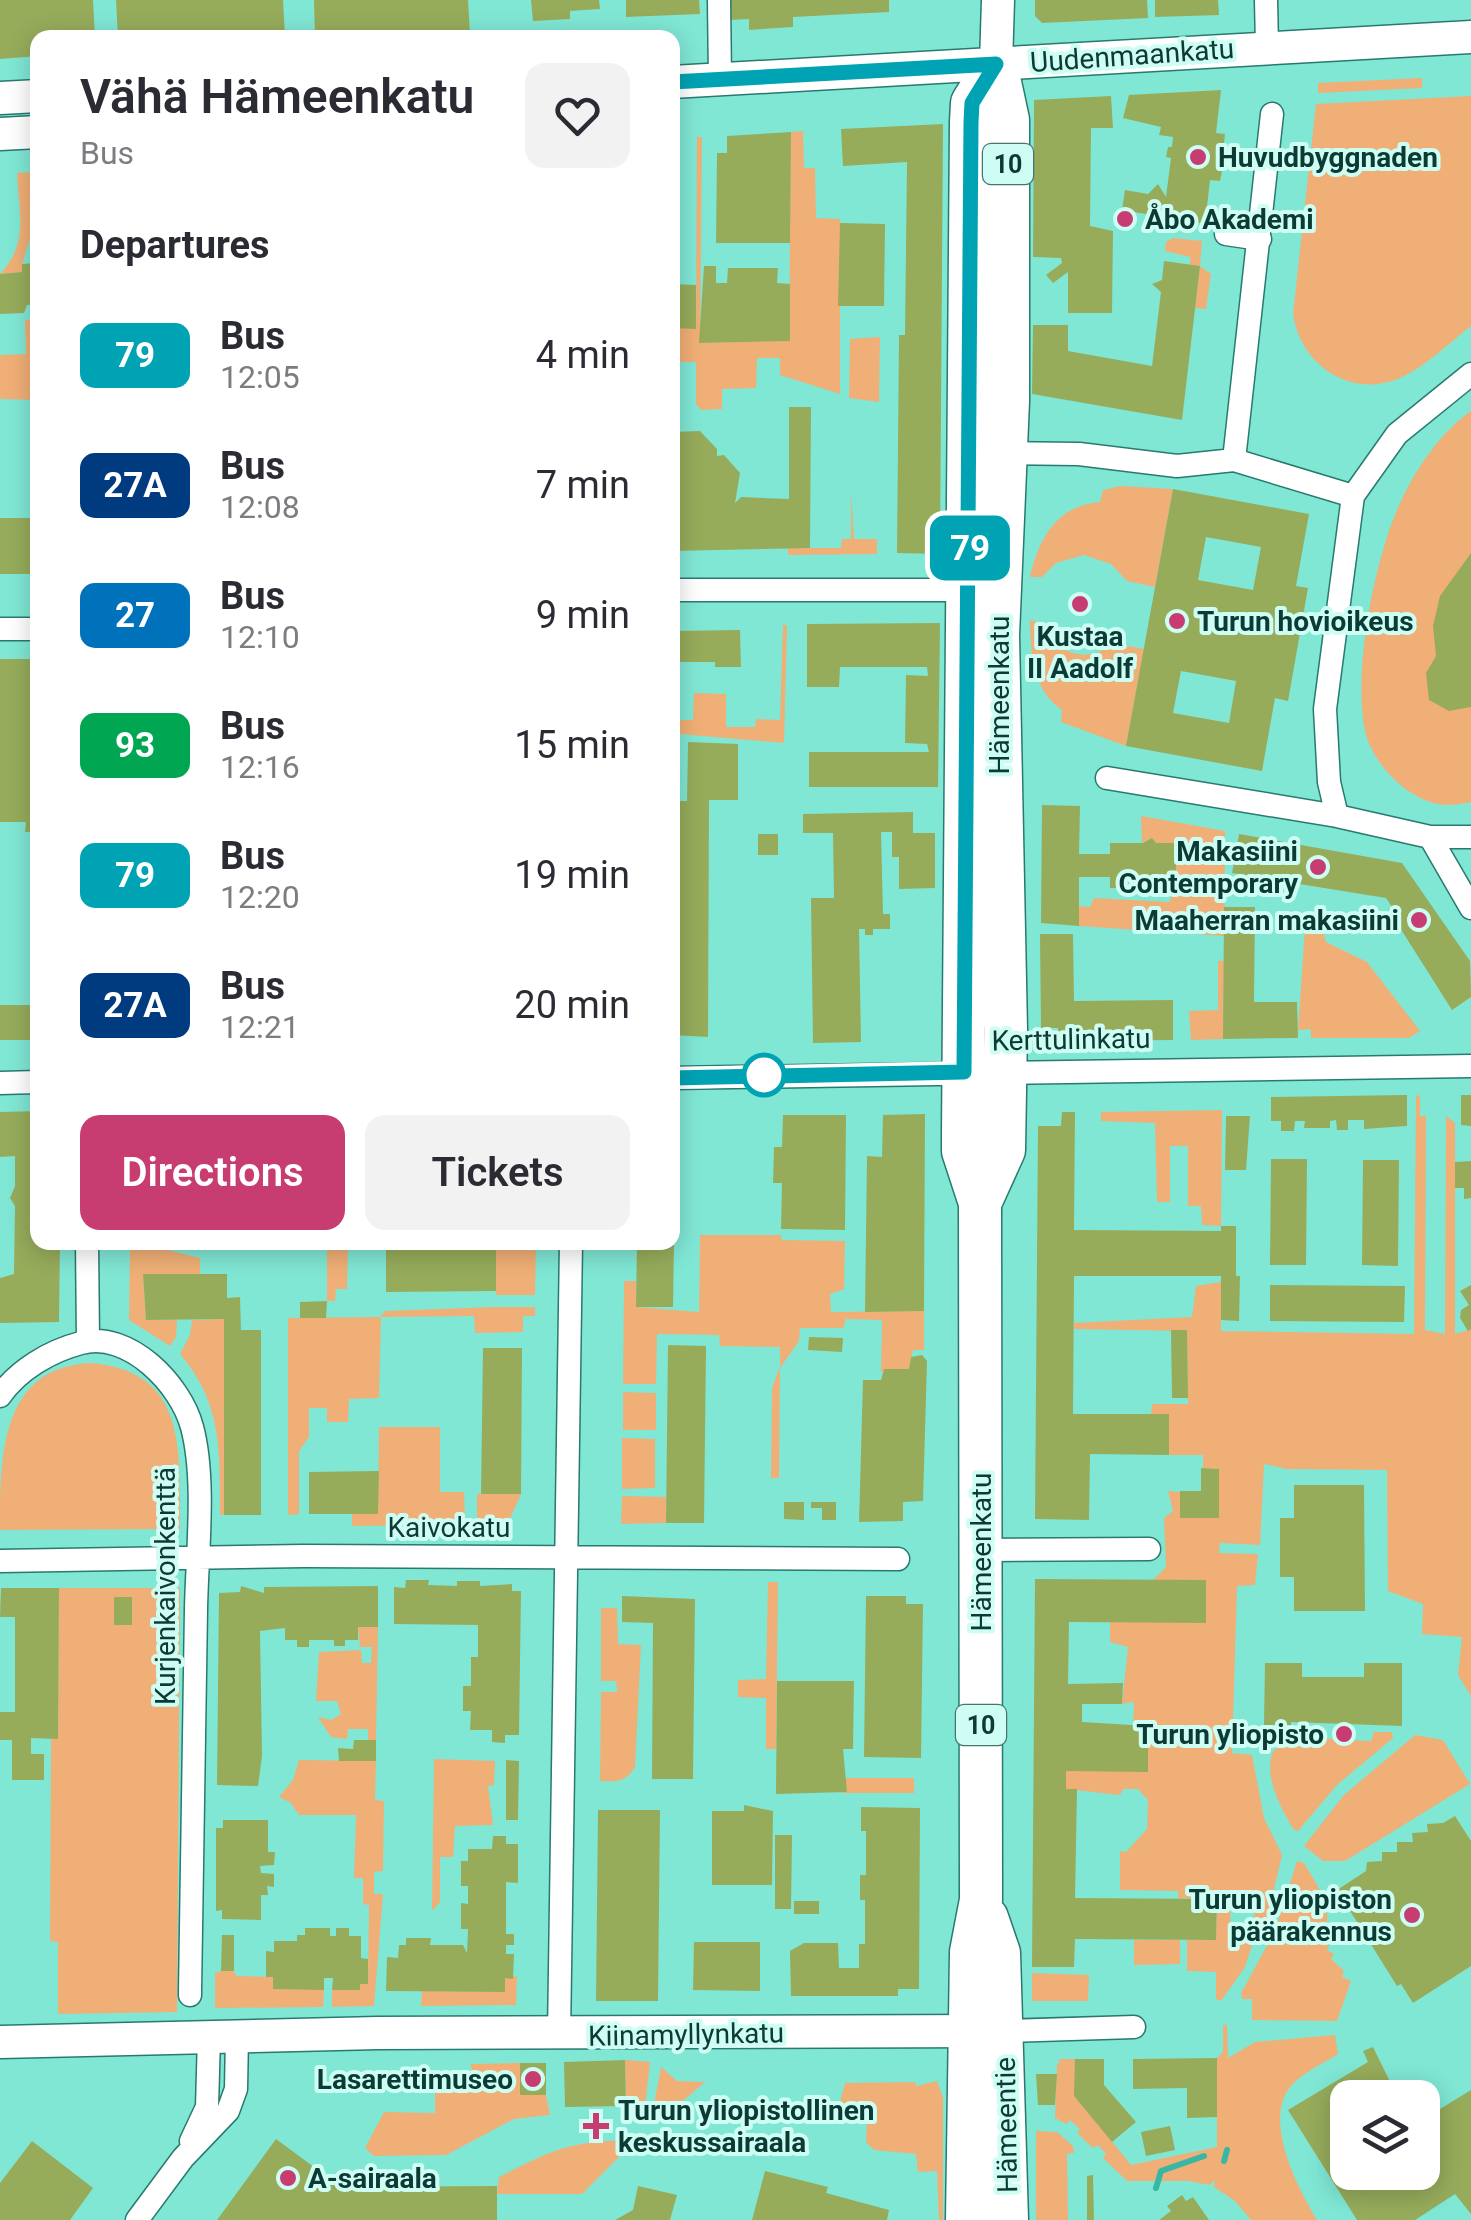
<!DOCTYPE html>
<html lang="en">
<head>
<meta charset="utf-8">
<style>
	:root { --surface:#fff; --page:#f2f2f3; --text:#2b2b33; --muted:#7c7c81; --accent:#c83d71 }
	body { margin:0; font-family:Roboto,sans-serif; background:var(--page); color:var(--text); height:100vh; display:flex; flex-direction:column; font-size:38px; white-space:nowrap }
	* { box-sizing:border-box; margin:0 }
	p { font-size:32px; color:var(--muted) }
	.icon { flex:none; width:55px; height:55px; fill:none; stroke:currentColor; stroke-width:2; stroke-linecap:round; stroke-linejoin:round }
	.map { position:relative; flex:1; overflow:hidden }
	.side { position:absolute; left:30px; top:30px; width:650px; height:1220px; display:flex; flex-direction:column; background:var(--surface); border-radius:20px; box-shadow:0 5px 25px #0003 }
	.side>* { flex:none }
	.badge { padding:0 20px; border-radius:15px; font-size:35px; line-height:65px }
	.tools { position:absolute; left:1330px; top:2080px; display:grid; gap:20px }
	.tools a { display:grid; place-items:center; width:110px; height:110px; border-radius:20px; background:var(--surface); box-shadow:0 5px 25px #0003; font-size:50px }
	.map>.badge { position:absolute; translate:-50% -50%; box-shadow:0 0 0 5px #fff }
	h2 { padding:0 50px; font-size:38px; line-height:90px }
	.round { display:grid; place-items:center; flex:none; width:105px; height:105px; border-radius:20px; background:var(--page) }
	.head { display:flex; align-items:center; justify-content:space-between; height:170px; padding:0 50px }
	h1 { font-size:48px; font-weight:600; line-height:75px }
	.cta { display:flex; gap:20px; margin-top:auto; padding:20px 50px }
	.cta a { flex:1; height:115px; border-radius:20px; background:var(--accent); color:#fff; font-size:40px; font-weight:600; line-height:115px; text-align:center }
	.cta a+a { background:var(--page); color:var(--text) }
	ul { padding:0; list-style:none }
	li { display:flex; align-items:center; gap:30px; height:130px; padding:0 50px }
	li div { flex:1 }
	li b { display:block; font-size:38px }
	li em { font-style:normal }
	li .badge { min-width:110px; font-weight:700; text-align:center }
	.map>svg:first-child { display:block }
</style>
</head>
<body>
<div class="map">
<svg width="1471" height="2220" viewBox="0 0 1471 2220">
	<rect width="100%" height="100%" fill="#80e7d5"/>
	<path fill="#f0af76" d="M1422,78V88L1318,93V83Z
		M1471,96V326C1448,344 1422,370 1395,380C1347,397 1300,363 1293,314L1316,104Z
		M803,131L804,168H815L816,218L840,219V394L780,375V358H757L756,388L722,389V409L701,410L696,404V362H673V328H696L697,137H702L700,343L789,340L791,132Z
		M34,172C35,194 36,215 31,236C27,251 22,259 22,272L0,274C29,243 19,215 17,173Z
		M1173,238L1202,241L1200,266L1211,274L1206,309L1195,308L1200,266L1190,265V257L1165,251L1166,242Z
		M37,319V400L0,399V355L26,354L25,320Z
		M880,337L879,402L849,398L850,339Z
		M1471,411V802C1445,808 1429,805 1407,790C1389,777 1372,756 1366,735C1351,676 1375,555 1401,501C1417,467 1441,432 1471,411Z
		M1120,486L1173,489L1155,587L1127,581L1111,564L1084,555L1056,563L1042,577H1030C1039,537 1058,505 1100,502L1103,490Z
		M851,490L854,539H877V554L788,555V548H841L842,539H851Z
		M1030,620C1048,623 1053,647 1073,653C1092,659 1103,647 1120,646C1127,645 1136,648 1144,649L1126,746L1061,722L1062,710C1032,689 1031,655 1030,620Z
		M783,625H787L784,743L680,734L673,739V720H693L694,693L726,694V727H755L756,719L780,720Z
		M1141,816L1225,831L1224,936L1079,926V906L1090,907L1094,898L1169,902L1176,887V843H1156L1152,838L1142,843Z
		M1320,921L1326,942L1367,962L1420,1031L1409,1038H1311V1029L1298,1030L1305,927Z
		M1218,961H1224L1223,1039L1191,1040L1189,1011L1218,1010Z
		M1416,1095L1420,1096V1116H1426L1425,1330L1445,1334L1446,1116L1455,1123V1334L1471,1329V1696L1458,1675L1462,1637L1422,1634L1423,1604L1388,1591L1387,1470L1286,1469L1264,1464L1260,1545L1220,1543L1219,1553L1258,1554L1255,1585L1237,1586L1232,1753L1252,1755L1264,1818L1282,1855L1263,1936L1253,1934L1255,1894H1248L1246,1900L1230,1899L1231,1941L1253,1942L1245,1967L1221,2001L1216,1999V1972L1187,1971V1940H1216L1217,1899L1178,1898V1891L1120,1890V1851L1126,1852L1147,1829L1148,1800L1138,1789H1123L1120,1795L1066,1789V1771H1147L1133,1726L1134,1702L1122,1704L1128,1647L1110,1642V1622H1206V1580H1153L1166,1567L1164,1518L1173,1511L1168,1491L1180,1492L1218,1518L1219,1469L1203,1468V1455H1169L1151,1414L1152,1404H1188L1187,1331L1074,1329V1323L1192,1317L1196,1286L1221,1282V1331L1414,1334Z
		M1222,1110L1221,1226L1202,1225L1201,1206H1188V1146H1170V1202H1157L1155,1123L1101,1121V1112Z
		M700,1235H781L782,1240L845,1241L844,1289L830,1294L831,1312L924,1311V1350H913L909,1369L881,1372L882,1320L846,1319L843,1328H800L799,1341L780,1368L779,1478H771L772,1388L780,1367V1347L720,1346L719,1335L657,1334L656,1384H623L624,1281H636V1307L699,1312Z
		M327,1243H365H348L347,1289H336L335,1301H327Z
		M144,1244L200,1258V1274L143,1275L146,1320H177L176,1337L170,1346L129,1320L130,1245Z
		M536,1247L535,1295H496V1248Z
		M493,1307H535V1316H523V1332L475,1333L474,1316L381,1317L379,1398L349,1399L348,1422H327V1408H309V1437L299,1451V1514L288,1515V1318L380,1317L385,1311Z
		M224,1319V1515H220C220,1451 222,1403 180,1354L190,1335L192,1320Z
		M91,1363C190,1371 179,1455 180,1529L0,1530C0,1456 0,1367 91,1363Z
		M623,1392L656,1393V1430H623Z
		M379,1427H440V1492H464L465,1518L459,1519V1525L352,1526V1514L378,1513Z
		M622,1438L655,1439V1488L622,1489Z
		M477,1494H521L507,1525H477Z
		M622,1496L666,1497V1523L621,1524Z
		M768,1582H778L776,1749H766V1698L738,1697V1680L766,1679Z
		M59,1588H180L177,2012L59,2014L58,2011V1942L50,1941L51,1738H58Z
		M601,1608H617L618,1644L641,1645L635,1767C626,1782 617,1782 600,1781L601,1692H617L616,1681H601Z
		M358,1627H378L376,1740H368V1729H348L347,1739L331,1737L318,1717L331,1720L341,1714L337,1701H316L319,1652L361,1650L362,1663H371L372,1647H360Z
		M1374,1732H1392L1393,1738L1337,1785L1298,1831L1294,1830C1281,1809 1263,1776 1273,1751C1299,1731 1340,1741 1371,1741Z
		M1415,1735L1443,1740L1470,1784L1345,1861H1323L1304,1846L1344,1795Z
		M434,1759L495,1761L494,1785L488,1786L493,1825L455,1826L453,1857H440V1902L432,1911Z
		M299,1760L376,1761L375,1800L384,1801L383,1871L374,1872V1894H383L374,2006L332,2007V1990H360V1984H368L369,1905L363,1904V1878H354L356,1815H299L291,1803L279,1797L293,1780Z
		M842,1778H914V1793H842Z
		M1297,1861L1304,1863C1321,1892 1336,1909 1321,1941L1329,1945L1327,1950L1334,1954L1331,1959L1344,1971L1342,1977L1351,1981L1337,2021L1252,2020V1999H1242L1241,1993L1275,1931Z
		M1134,1940H1180V1964L1134,1965Z
		M221,1971H234L236,1976L273,1977L324,1990L323,2007L215,2008V1973Z
		M1032,1973L1089,1975L1088,2001H1032Z
		M517,1976L516,2005L421,2006L422,1991L505,1992V1978Z
		M1227,2024L1228,2058L1255,2042L1335,2035L1338,2054C1324,2063 1302,2073 1291,2086C1262,2120 1298,2189 1317,2220H1251L1235,2201L1214,2187L1215,2181L1209,2185L1189,2181H1127L1103,2158L1106,2154L1098,2145L1093,2148L1077,2133L1080,2129L1070,2120L1067,2124L1055,2118L1057,2066L1060,2059H1075V2096L1131,2165L1217,2147V2058L1223,2052V2026Z
		M625,2060L650,2062L644,2116H637V2109L626,2110Z
		M520,2063V2095H546L550,2115L514,2119L446,2155L374,2156L365,2148L384,2112L435,2113V2092L473,2091L471,2064Z
		M661,2067L677,2081L705,2082L684,2100L652,2115Z
		M937,2081L943,2098V2220H939L937,2171L918,2172L916,2154L874,2150L866,2142L867,2118L838,2110L845,2083L915,2082L916,2086Z
		M1036,2131L1057,2132L1073,2146L1074,2153L1067,2154L1068,2220H1036Z
		M628,2140L627,2149L582,2194H497L499,2177C553,2150 566,2142 628,2140Z"/>
	<g fill="none" stroke-linecap="round" stroke-linejoin="round">
		<path stroke="#3ab6a5" stroke-width="6" d="M1224,2161L1227,2150
			M1156,2188L1161,2171L1204,2156"/>
	</g>
	<path fill="#96ac5b" fill-rule="evenodd" d="M0,0H93L95,38H38V56L0,59Z
		M116,0H283L285,38H118Z
		M314,0H468L470,34L315,38Z
		M531,0H599L600,9L570,11V19L533,21Z
		M626,0H699L700,14L626,17Z
		M730,0H889V12L793,17V27L749,30V19L730,20Z
		M1035,0H1147L1148,18L1042,23L1035,16Z
		M1155,0H1218L1219,15L1155,17Z
		M1221,90L1216,133L1225,134L1224,144L1228,145L1226,171H1222L1220,181L1210,180L1205,224L1122,210L1125,190L1148,194L1158,184L1166,197L1171,158L1166,157L1168,147H1172L1173,137L1159,135L1161,127L1123,118L1129,95Z
		M1111,96L1113,128H1091L1090,226L1113,231L1112,313H1068V272L1053,283L1046,275L1062,263L1061,258L1033,257L1034,100Z
		M943,124L940,554L897,553L899,335H905L907,162L843,166L841,129Z
		M791,132L790,243H716L717,153H727V136Z
		M840,223L885,224L884,306H838Z
		M1164,261L1200,266L1182,420L1032,394L1033,325H1068V351L1152,366L1161,292L1152,284L1162,280Z
		M38,263V304L27,305L24,313L0,314V274L22,272V264Z
		M704,266H716V283H727L728,268H778L777,283L790,284V341L699,343Z
		M672,284L696,285V329L672,328Z
		M789,407H811L810,548L672,551V432L700,431L717,449V456L724,455L740,473L735,503L741,497L789,499Z
		M1173,489L1309,514L1296,586L1308,588L1288,701L1275,698L1262,771L1126,746ZM1206,537L1261,547L1253,590L1198,580ZM1181,671L1236,681L1229,723L1173,713Z
		M0,518H38V574H0Z
		M1471,553V707L1449,711L1429,700L1426,673L1436,656L1433,626L1440,596Z
		M940,623L938,787H809V752H929L927,744L905,743L906,675L928,676L927,667H840L839,687H807V624Z
		M740,630L741,667H715V662H672V631Z
		M0,659H38V832H25L26,822H0Z
		M688,742L738,744V800H709L708,1037L672,1035V801H687Z
		M1042,805L1080,806L1079,854H1110V843H1143L1152,838L1156,843H1176V887L1110,888V877H1079V926L1041,923Z
		M913,812V833H935V888L899,889V857H892V832H881L883,914H890V929H873V935H865V929H859L861,1042L813,1043L811,898H834L833,833H803V814Z
		M758,834H778V855H758Z
		M1239,834L1402,863L1470,961L1471,997L1452,1010L1388,909L1392,907L1386,898L1232,873Z
		M1224,907H1255L1254,1002H1297L1298,1038L1223,1039Z
		M1040,934H1073L1074,1001L1173,1000V1040L1058,1041V1028H1041Z
		M0,1005H38V1040H0Z
		M1407,1095V1126L1364,1129V1120H1348V1130H1337L1336,1120L1330,1121V1128H1304L1305,1121H1295L1294,1131H1281V1121H1271V1097Z
		M1461,1095H1471V1126L1461,1125Z
		M38,1111V1242H60L59,1322L0,1323V1278L14,1274L15,1206L10,1198L15,1186V1156L0,1157V1112Z
		M1062,1112H1075L1074,1230L1221,1231V1226H1236V1276H1240L1239,1321L1221,1320V1276H1074L1073,1414H1169V1455L1090,1454L1089,1520L1035,1519L1038,1126H1061Z
		M925,1114L924,1311L865,1312L867,1156L882,1157L883,1115Z
		M783,1115H846L845,1230L781,1229L782,1183H773L774,1147H782Z
		M1226,1116H1250L1246,1170H1225Z
		M1271,1159H1307L1306,1265H1270Z
		M1363,1160H1399L1398,1266L1362,1265Z
		M1471,1161V1198L1464,1199V1188H1455V1162Z
		M637,1242H674L673,1307H636Z
		M496,1248V1291L386,1292V1249Z
		M143,1274H227V1298L240,1297L241,1330H261V1515H224V1319L146,1320Z
		M1270,1285L1405,1286L1404,1322L1270,1321Z
		M1471,1285V1329L1468,1331L1460,1318L1461,1310L1469,1305L1460,1291Z
		M327,1301L326,1318H300V1302Z
		M1171,1330H1187L1188,1398H1172Z
		M809,1337L843,1338L842,1352L808,1350Z
		M668,1345L706,1346L704,1523H666Z
		M483,1348H522L521,1494H481Z
		M922,1355L927,1361L923,1501L903,1502V1521L859,1522L863,1380H881L884,1369H909L911,1357Z
		M1201,1468L1219,1469V1518H1180V1491H1201Z
		M379,1471L378,1514H309V1472Z
		M1294,1485H1364L1365,1611H1294V1577H1280V1518H1294Z
		M784,1502H804V1520L784,1519Z
		M811,1502H836V1520H822V1508H811Z
		M1035,1579L1206,1580V1623L1069,1622L1068,1684L1123,1683L1122,1704H1082V1722L1148,1726V1772L1066,1771V1789H1077L1075,1898L1217,1899L1216,1940L1075,1939L1074,1967H1032Z
		M406,1580H429L428,1585L457,1586V1581H480V1586L512,1584V1591H521L519,1735H505V1743L492,1742V1730H470L471,1711H463V1686H471V1657H478V1625L394,1624V1587L405,1588Z
		M241,1586L264,1593V1587L378,1586V1627H358V1640H345V1646H334V1640H309V1647H297V1640H285V1628L260,1631L262,1756L258,1786L217,1785L219,1593L240,1592Z
		M1,1588H59L58,1739L31,1738V1754H44V1780H12V1740H0V1712H15V1617H0Z
		M622,1596L695,1599L693,1779H652L653,1623L622,1622Z
		M866,1596H906V1604H923L921,1758L864,1757Z
		M114,1597H132V1625H114Z
		M1265,1663H1302V1677H1364V1663H1402V1726L1291,1722V1725H1264Z
		M777,1681H854L853,1749H843L847,1792L776,1794Z
		M354,1740H376V1761H339L338,1748L353,1749Z
		M506,1760L519,1761L518,1820H506Z
		M744,1805L773,1811L772,1885H712V1811H744Z
		M861,1807L920,1808L919,1989H898V1996H791L790,1951L804,1943H838L839,1968H859V1944H865V1900H860V1875H866V1831H861Z
		M598,1810H660L658,2001H596Z
		M1455,1816L1471,1841V1966L1413,2003L1401,1984L1397,1986L1337,1890L1366,1871L1367,1862L1382,1861V1852H1397V1842H1413L1412,1833L1428,1832L1427,1824L1443,1823Z
		M223,1820H268V1852H275L274,1865L260,1866L261,1873L274,1874V1887L267,1886L268,1895H261V1920L222,1919V1910L216,1911V1828H223Z
		M775,1835H792L791,1909H775Z
		M493,1836H506V1844H518V1883L506,1882V1934H514V1945H506V1954H514L513,1979L505,1978V1992L386,1991L387,1957L398,1958L399,1945H406V1938H431L430,1945H463L467,1953L468,1929H461V1903L468,1904V1886H461V1861H468V1849H492Z
		M794,1901H819V1914H794Z
		M305,1928H330V1936H336V1928H349V1936H361V1958L368,1959V1984H360V1990H332L333,1978H324V1990L273,1989V1977H266V1951L274,1952V1941H297V1935H305Z
		M222,1935H234V1971H221Z
		M694,1942H760V1991L693,1990Z
		M1373,2047L1398,2098H1348V2172H1422V2120L1471,2090V2214L1455,2194L1415,2220H1357L1288,2110L1368,2062L1363,2051Z
		M1217,2058V2117L1187,2118V2088L1133,2089V2059Z
		M1075,2059H1104V2085L1136,2122L1112,2142L1074,2096Z
		M625,2060L626,2106L565,2107L564,2062Z
		M520,2063H546V2095H520Z
		M1036,2074H1057L1055,2105H1038Z
		M1170,2126L1175,2150L1146,2156L1141,2132Z
		M276,2139L341,2187L497,2186V2220H217Z
		M32,2141L93,2188L70,2220H0V2183Z
		M765,2171L828,2187L826,2193L889,2210L887,2220H752Z
		M1093,2175L1094,2220H1087V2176Z
		M638,2186L677,2195L670,2220H615L633,2210Z
		M1182,2195L1186,2201L1193,2197L1209,2220H1159L1171,2211L1167,2206Z"/>
	<g fill="none" stroke-linecap="round" stroke-linejoin="round">
		<g stroke="#287a6e" stroke-width="25">
			<path id="street" d="M719,0L720,79
				M1266,0L1267,47
				M1226,234L1260,239
				M999,453L1079,454L1177,466L1234,460L1353,496
				M1234,460L1272,114
				M672,590H970
				M0,629H38
				M1107,778L1337,816L1430,837H1471
				M1337,816L1329,782L1325,709L1353,496L1397,434L1471,374
				M1430,837L1471,908
				M672,1078L1471,1066
				M0,1083L38,1082
				M87,1242L88,1341
				M0,1396C18,1370 50,1351 81,1343C129,1330 181,1385 192,1427C206,1479 197,1554 196,1609C194,1737 191,1866 190,1995
				M981,1550L1149,1549
				M0,1561L304,1556L898,1559
				M1004,2031L1134,2027
				M559,2036L571,1242
				M191,2141L207,2107L209,2036
				M137,2220L183,2158L228,2111L236,2089L237,2036"/>
		</g>
		<g stroke="#287a6e" stroke-width="35">
			<path id="secondary" d="M996,64L998,0
				M672,82L1471,37
				M0,98L38,96
				M0,134L38,132
				M0,2042L378,2033L989,2031"/>
		</g>
		<g stroke="#287a6e" stroke-width="45">
			<path id="highway" d="M980,1203L1004,1150L1006,1030L998,635L1008,401V120L996,64
				M987,1918L999,1953L1007,2220
				M967,2220L971,1952L981,1900L980,1203L963,1151V1134L971,122L972,103L996,64"/>
		</g>
		<use href="#street" stroke="#fff" stroke-width="22"/>
		<use href="#secondary" stroke="#fff" stroke-width="32"/>
		<use href="#highway" stroke="#fff" stroke-width="42"/>
	</g>
	<g fill="none" stroke-linecap="round" stroke-linejoin="round">
		<g stroke="#fff" stroke-width="22">
			<path id="line" d="M672,82L996,64L972,103L971,122L964,1072L672,1078"/>
		</g>
		<use href="#line" stroke="#00a3b4" stroke-width="15"/>
	</g>
	<g fill="#c83d71" stroke="#cefdf4" stroke-width="4">
		<circle cx="1198" cy="157" r="10"/>
		<circle cx="1125" cy="219" r="10"/>
		<circle cx="1080" cy="604" r="10"/>
		<circle cx="1177" cy="621" r="10"/>
		<circle cx="1318" cy="867" r="10"/>
		<circle cx="1419" cy="920" r="10"/>
		<circle cx="1344" cy="1734" r="10"/>
		<circle cx="1412" cy="1915" r="10"/>
		<circle cx="533" cy="2079" r="10"/>
		<path d="M591 2111h10v10h10v10h-10v10h-10v-10h-10v-10h10z"/>
		<circle cx="288" cy="2178" r="10"/>
	</g>
	<circle fill="#fff" stroke="#00a3b4" stroke-width="5" cx="764" cy="1075" r="20"/>
	<g text-anchor="middle" stroke-width="8" stroke-linejoin="round" paint-order="stroke">
		<g fill="#cefdf4" stroke="#46746e" stroke-width="2.5">
			<rect x="983" y="144" width="50" height="40" rx="8"/>
			<rect x="956" y="1705" width="50" height="40" rx="8"/>
		</g>
		<g font-size="25" font-weight="bold" fill="#0c3a34">
			<text x="1008" y="173">10</text>
			<text x="981" y="1734">10</text>
		</g>
		<g font-size="28" fill="#0c3a34" stroke="#cefdf4">
			<text transform="translate(1132 55) rotate(-4)" y="10">Uudenmaankatu</text>
			<text transform="translate(999 695) rotate(-90)" y="10">Hämeenkatu</text>
			<text transform="translate(1071 1039) rotate(-1)" y="10">Kerttulinkatu</text>
			<text x="449" y="1537">Kaivokatu</text>
			<text transform="translate(981 1552) rotate(-90)" y="10">Hämeenkatu</text>
			<text transform="translate(165 1586) rotate(-90)" y="10">Kurjenkaivonkenttä</text>
			<text transform="translate(686 2034) rotate(-1)" y="10">Kiinamyllynkatu</text>
			<text transform="translate(1006 2125) rotate(-91)" y="10">Hämeentie</text>
		</g>
		<g font-size="28" font-weight="bold" fill="#0c3a34" stroke="#cefdf4" text-anchor="start">
			<text x="1218" y="167">Huvudbyggnaden</text>
			<text x="1145" y="229">Åbo Akademi</text>
			<text x="1197" y="631">Turun hovioikeus</text>
			<text x="1080" y="646" text-anchor="middle">Kustaa<tspan x="1080" dy="32">II Aadolf</tspan></text>
			<text x="1298" y="861" text-anchor="end">Makasiini<tspan x="1298" dy="32">Contemporary</tspan></text>
			<text x="1399" y="930" text-anchor="end">Maaherran makasiini</text>
			<text x="1324" y="1744" text-anchor="end">Turun yliopisto</text>
			<text x="1392" y="1909" text-anchor="end">Turun yliopiston<tspan x="1392" dy="32">päärakennus</tspan></text>
			<text x="513" y="2089" text-anchor="end">Lasarettimuseo</text>
			<text x="618" y="2120">Turun yliopistollinen<tspan x="618" dy="32">keskussairaala</tspan></text>
			<text x="308" y="2188">A-sairaala</text>
		</g>
	</g>
</svg>
<div class="tools">
<a><svg class="icon" aria-label="layers" viewBox="0 0 24 24"><path d="M12 4l9 5-9 5-9-5zM3 14l9 5 9-5"/></svg></a>
</div>
<b class="badge" style="left:970px;top:548px;background:#00a3b4;color:#fff">79</b>
<section class="side">
<div class="head"><div><h1>Vähä Hämeenkatu</h1><p>Bus</p></div><a class="round"><svg class="icon" aria-label="heart" viewBox="0 0 24 24"><path d="M12 20l-8-8c-3-5 5-10 8-4 3-6 11-1 8 4z"/></svg></a></div>
<h2>Departures</h2>
<ul>
<li><span class="badge" style="background:#00a3b4;color:#fff">79</span><div><b>Bus</b><p>12:05</p></div><em>4 min</em></li>
<li><span class="badge" style="background:#003b80;color:#fff">27A</span><div><b>Bus</b><p>12:08</p></div><em>7 min</em></li>
<li><span class="badge" style="background:#0072bc;color:#fff">27</span><div><b>Bus</b><p>12:10</p></div><em>9 min</em></li>
<li><span class="badge" style="background:#00a651;color:#fff">93</span><div><b>Bus</b><p>12:16</p></div><em>15 min</em></li>
<li><span class="badge" style="background:#00a3b4;color:#fff">79</span><div><b>Bus</b><p>12:20</p></div><em>19 min</em></li>
<li><span class="badge" style="background:#003b80;color:#fff">27A</span><div><b>Bus</b><p>12:21</p></div><em>20 min</em></li>
</ul>
<div class="cta"><a>Directions</a><a>Tickets</a></div>
</section>
</div>
</body>
</html>
